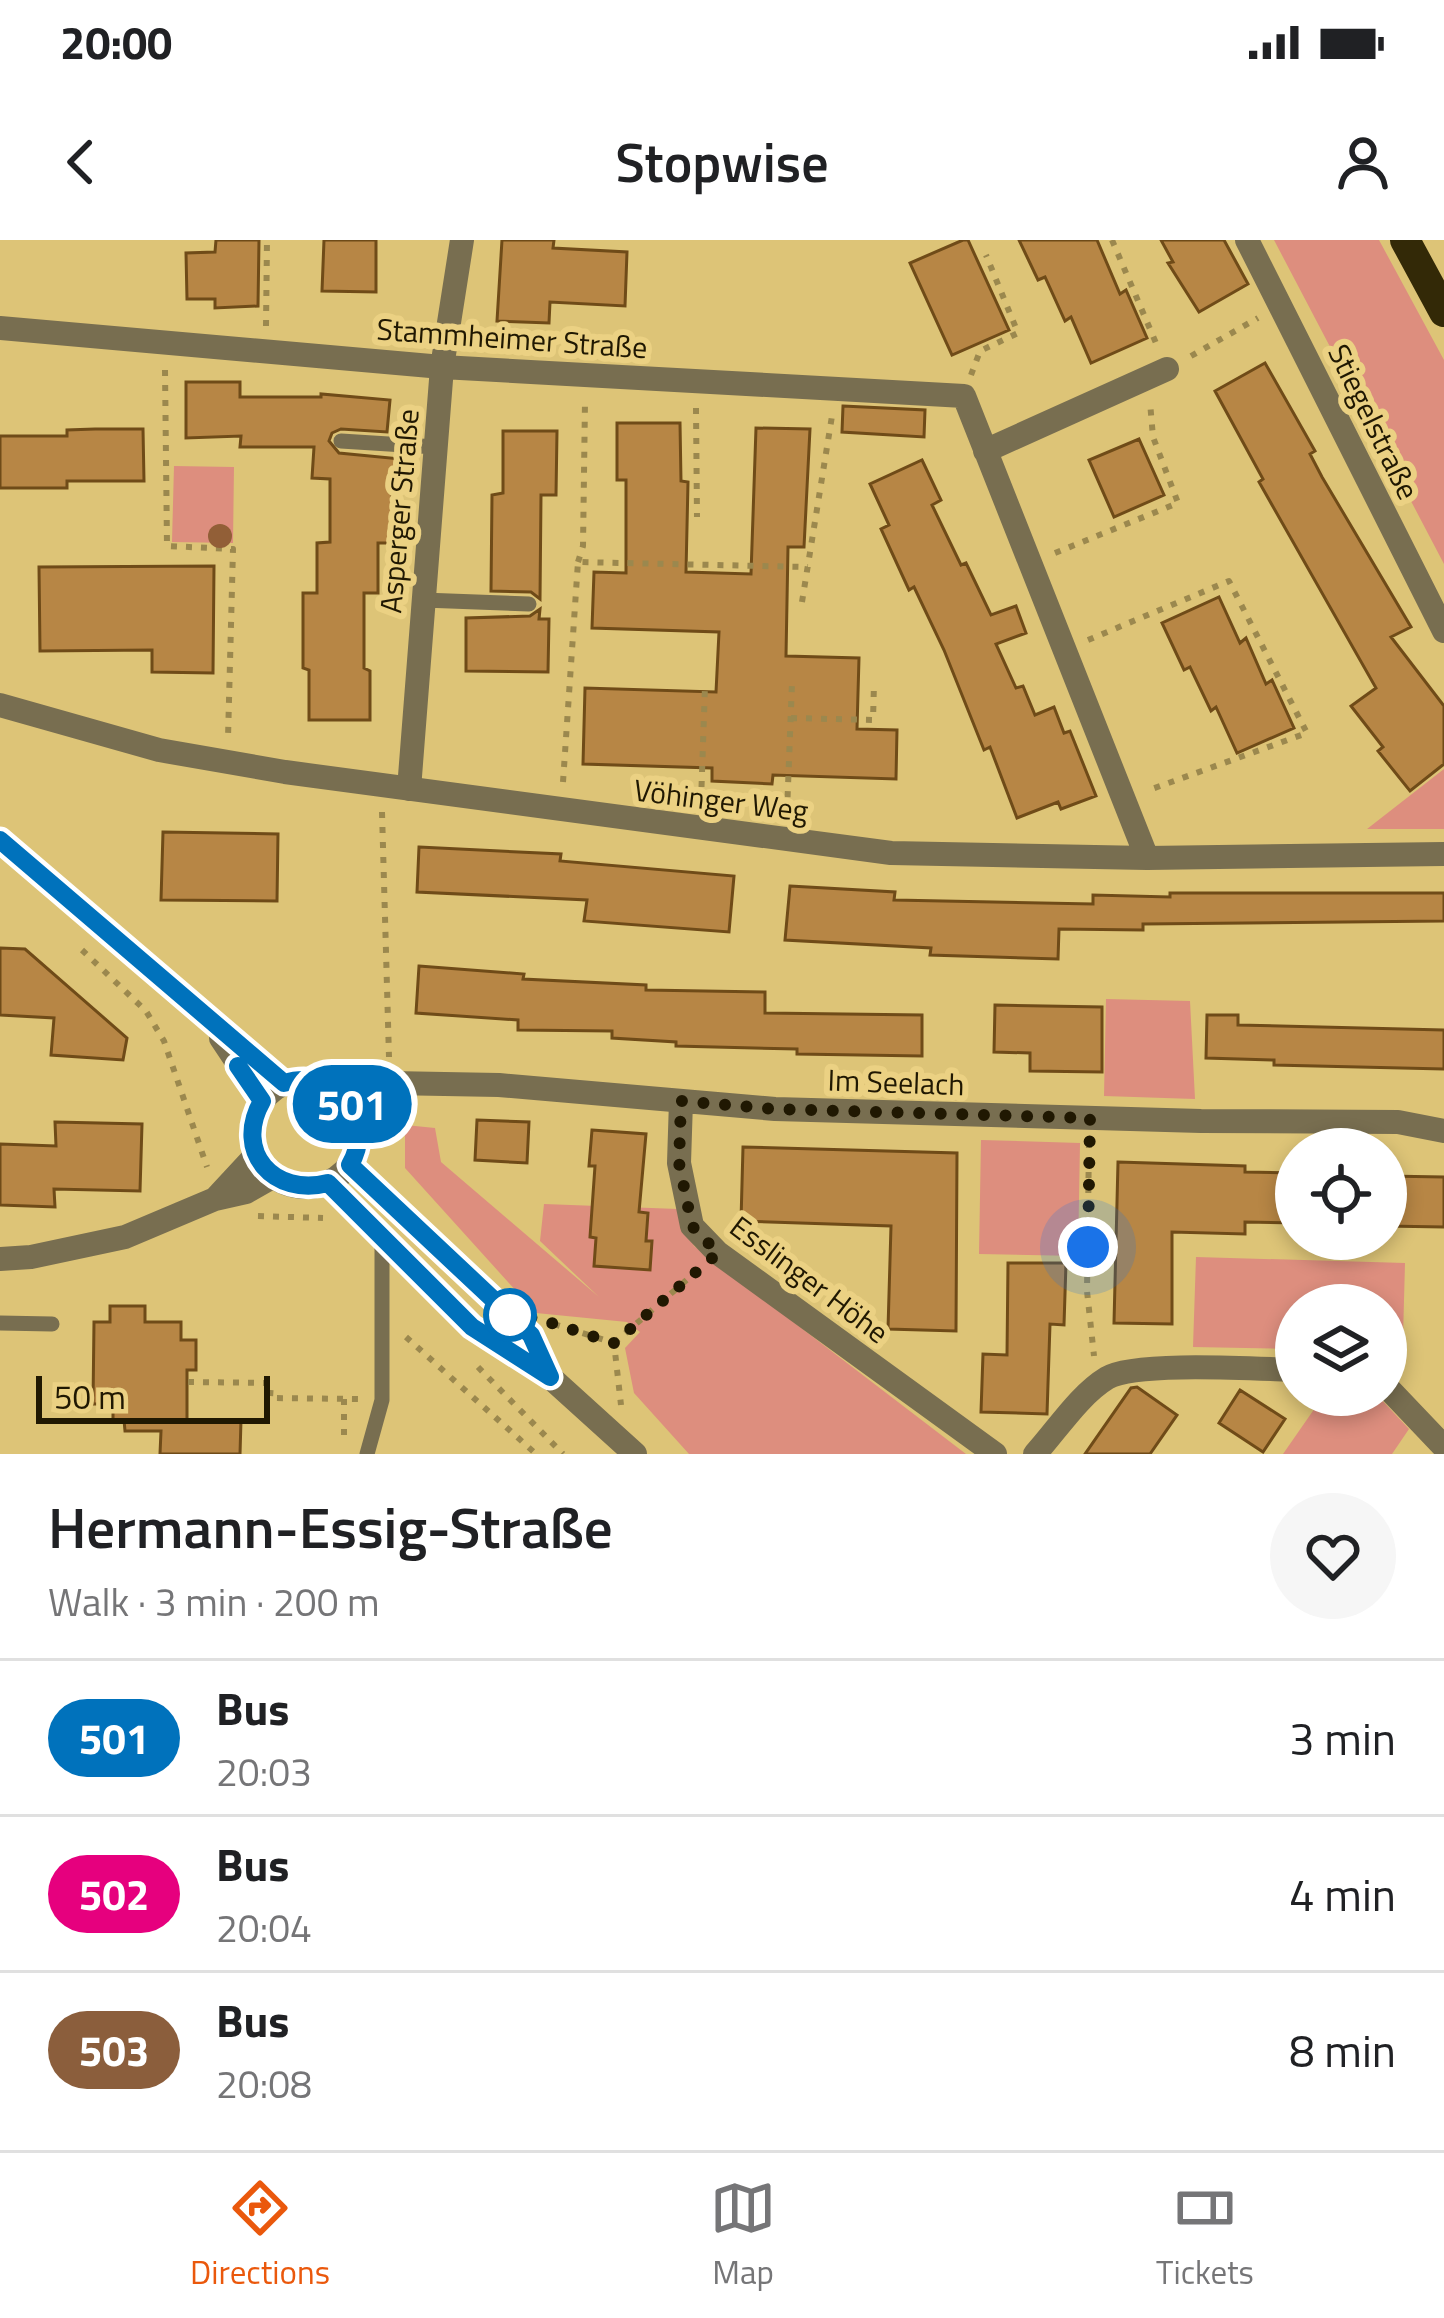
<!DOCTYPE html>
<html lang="en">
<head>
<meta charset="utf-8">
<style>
	:root { --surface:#fff; --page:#f6f6f6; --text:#202124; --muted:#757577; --line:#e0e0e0; --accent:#ea580c }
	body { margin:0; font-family:"Titillium Web",sans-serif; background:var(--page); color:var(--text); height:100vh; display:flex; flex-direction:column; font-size:45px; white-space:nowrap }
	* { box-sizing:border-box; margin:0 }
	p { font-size:39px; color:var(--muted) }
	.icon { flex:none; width:66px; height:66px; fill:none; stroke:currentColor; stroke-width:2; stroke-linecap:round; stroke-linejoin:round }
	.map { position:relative; height:1214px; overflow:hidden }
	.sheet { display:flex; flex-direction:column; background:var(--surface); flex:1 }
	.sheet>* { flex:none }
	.badge { padding:0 24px; border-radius:39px; font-size:42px; line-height:78px }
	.fabs { position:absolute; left:1275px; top:888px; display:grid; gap:24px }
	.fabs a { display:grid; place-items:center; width:132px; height:132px; border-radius:50%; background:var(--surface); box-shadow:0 6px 18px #0003; font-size:60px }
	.scale { position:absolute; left:36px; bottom:30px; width:234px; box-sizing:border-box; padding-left:12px; border:6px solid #201802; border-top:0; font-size:33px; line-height:42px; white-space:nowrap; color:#201802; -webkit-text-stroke:9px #ebd183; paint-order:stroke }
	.you { position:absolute; width:60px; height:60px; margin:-30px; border:9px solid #fff; border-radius:50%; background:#1a73e8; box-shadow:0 0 0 18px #1a73e833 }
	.map>.badge { position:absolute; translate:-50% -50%; box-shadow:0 0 0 6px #fff }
	.round { display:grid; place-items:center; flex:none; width:126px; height:126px; border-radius:63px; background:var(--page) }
	.overview { display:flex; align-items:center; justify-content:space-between; height:204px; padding:0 48px }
	h1 { font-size:57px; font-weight:600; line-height:90px }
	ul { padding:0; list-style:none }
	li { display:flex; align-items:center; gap:36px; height:156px; padding:0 48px; border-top:3px solid var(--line) }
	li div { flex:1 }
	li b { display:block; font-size:45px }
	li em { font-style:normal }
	li .badge { min-width:132px; font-weight:700; text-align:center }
	.status { display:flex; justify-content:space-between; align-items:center; height:84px; padding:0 60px; background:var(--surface); direction:ltr }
	.status svg { height:33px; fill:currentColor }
	header { display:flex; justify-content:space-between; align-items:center; height:156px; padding:0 48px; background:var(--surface); font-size:54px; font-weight:600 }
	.tabs { display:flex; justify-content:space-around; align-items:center; height:168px; border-top:3px solid var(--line); background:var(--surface); font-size:33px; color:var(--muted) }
	.tabs a { display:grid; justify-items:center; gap:6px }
	.tabs .active { color:var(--accent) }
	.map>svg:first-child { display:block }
</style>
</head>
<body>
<div class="status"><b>20:00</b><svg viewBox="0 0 49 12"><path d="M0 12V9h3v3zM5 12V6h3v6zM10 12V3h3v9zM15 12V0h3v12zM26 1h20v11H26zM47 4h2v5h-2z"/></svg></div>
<header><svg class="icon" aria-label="back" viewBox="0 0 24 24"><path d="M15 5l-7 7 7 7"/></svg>Stopwise<svg class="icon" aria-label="person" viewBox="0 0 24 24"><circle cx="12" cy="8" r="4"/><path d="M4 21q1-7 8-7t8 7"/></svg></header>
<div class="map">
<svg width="1444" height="1214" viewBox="0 0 1444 1214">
	<rect width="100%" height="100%" fill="#ddc477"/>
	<path fill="#dd8e7e" d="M1274,0H1379L1444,120V324Z
		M174,226L234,227L233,303L172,302Z
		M1444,529V589H1367Z
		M1106,759L1190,761L1195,859L1104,856Z
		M405,885L435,888L441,922L599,1057L540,1001L544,964L678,969L694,1006L966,1214H689L634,1153L625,1108L640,1092L627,1082L536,1073L405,928Z
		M981,900L1080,903L1078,1016L979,1014Z
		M1196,1017L1405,1023L1402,1135L1386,1123V1065H1296V1109L1193,1107Z
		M1324,1155H1377L1409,1189L1392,1214H1283Z"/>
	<path fill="#b78645" stroke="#6f4b18" stroke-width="3" d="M216,0H259L258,66L215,68V59H187L186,13L215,12Z
		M324,0H376V52L322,51Z
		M502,0H554L553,8L627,12L625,66L550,62L549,83L497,81Z
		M963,0H968L1009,90L952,115L910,23Z
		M1019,0H1097L1120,54L1126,50L1147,98L1091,123L1071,77L1065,81L1045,37L1038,40Z
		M1161,0H1224L1248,44L1199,72L1168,23L1173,22Z
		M1265,123L1315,211L1310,214L1322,237L1411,387L1391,397L1444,466V524L1410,551L1378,511L1383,507L1351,466L1376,448L1259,242L1263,239L1215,151Z
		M186,142H240V157H321V154L390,160L387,192L341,189L332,193L329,201L339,213L401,219L399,245L392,244L391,303H378V353H364V428L370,431V480H309V430L303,428V353H317V303L330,302V239L312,238L314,207H240L241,196L186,198Z
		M843,166L925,170L924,197L842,192Z
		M617,183H680L681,241L688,242L686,332L751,334L756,188L810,189L804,307H788L786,416L859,418L857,489L897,490L896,539L773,535L772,544L712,541V528L583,524L585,448L716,452L719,392L592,388L594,332L626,333V240H617Z
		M95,189H143L144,241H67V248H0V196H67V190Z
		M503,191H557L556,255H541L540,359L531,352L491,351L492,255L503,253Z
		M1139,199L1164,255L1114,277L1089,220Z
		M922,220L941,260L932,265L961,325L966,323L991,375L1016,366L1026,393L996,404L1016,448L1023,446L1035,475L1054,467L1064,493L1070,491L1096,556L1061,569L1058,562L1017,578L990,507L984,510L944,410L914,347L909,350L881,289L889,285L870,244Z
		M214,326L213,433L152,432V410L40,411L39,327Z
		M1219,357L1240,403L1246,398L1266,444L1272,440L1294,488L1237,513L1216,467L1211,471L1190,427L1184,430L1162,383Z
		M540,369L539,379H549L548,432L466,431V378L530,376Z
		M163,592L278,594L277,661L161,660Z
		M419,607L561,614L560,621L734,636L729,692L584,681L587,660L417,652Z
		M790,646L895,652L894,660L1093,664V655L1170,657V653H1444V681L1143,684V690L1059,689L1058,719L930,715L931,708L785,700Z
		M0,708L25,709L127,798L123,820L51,815L54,778L0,775Z
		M419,726L524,734L523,739L646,745V750L765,752V773L922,775V816L797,814V809L676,806V802L612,798V791L518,790V780L416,773Z
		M995,765L1102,767V832L1030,831V813L994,812Z
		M1207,775H1238V785L1444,790V829L1274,825V820L1206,818Z
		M477,880L529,882L527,923L475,920Z
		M55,882L142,884L140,951L54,949L55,967L0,965V904L56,906Z
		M592,890L646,894L639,972L648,973L646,1001H652L650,1030L594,1026L596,998L590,997L595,926H589Z
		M743,907L957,913L956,1091L888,1089L891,986L741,981Z
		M1118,922L1245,926V932L1296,933V983L1245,982V994L1172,992V1084L1114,1083Z
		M1386,936L1444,937V987L1386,986Z
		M1008,1023H1066L1064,1085L1050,1084L1047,1174L981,1172L983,1114L1007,1115Z
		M110,1066H145V1082H181V1100H196V1130H187V1180H241L240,1214H160L161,1191H125L124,1180H113V1164H93L94,1082H110Z
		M1137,1147L1177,1175L1150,1214H1085L1131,1148Z
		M1240,1150L1285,1179L1263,1212L1219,1183Z"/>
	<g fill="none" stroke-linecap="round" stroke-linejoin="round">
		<path stroke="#9b884e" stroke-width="6" stroke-dasharray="6 9" stroke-linecap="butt" d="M1112,0L1156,103
			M266,86L267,0
			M1191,116L1258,78
			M165,130L167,306L233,309L228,498
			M971,135L980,111L1018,93L986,15
			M696,168L697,277
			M1055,313L1178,263L1153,197L1150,162
			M578,322L583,306L585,162
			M802,362L832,176
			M1088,400L1229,341L1307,493L1149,550
			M791,478L873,480L874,444
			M563,542L578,322L808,327
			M701,562L705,446
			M382,572L389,817
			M787,572L792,443
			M82,710L146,771L164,801L207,927
			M1089,902L1087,1051L1094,1116
			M258,976L323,978
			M554,1084L614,1103L621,1165
			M406,1097L536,1214
			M614,1103L697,1031
			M478,1127L563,1214
			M188,1142L271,1143L270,1158L360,1159
			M344,1159V1204"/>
		<path stroke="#786e50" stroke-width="15" d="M341,201L436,207
			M423,360L529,364
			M0,1083L52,1084
			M367,1214L382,1160V997"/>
		<path stroke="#786e50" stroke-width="24" d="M1247,0L1444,391
			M0,88L442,127L964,156L1147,618
			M985,211L1167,129
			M0,465L159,510L285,532L891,613L1147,618L1444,614
			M409,549L442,127L462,0
			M349,859L390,843L499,845L775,869L1201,881L1398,882L1444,891
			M681,861L679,923L692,986L718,1013L995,1214
			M217,957L256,915
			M0,1019L31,1017L125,997L215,959L246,952L274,936
			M1386,1146L1444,1207
			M1035,1214C1057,1190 1079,1155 1107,1138C1134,1121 1259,1129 1296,1130"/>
		<path stroke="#786e50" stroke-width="24" d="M0,600L284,843
			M221,798L263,861
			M252 893a54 54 0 1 1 108 0a54 54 0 1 1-108 0Z
			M350,925L531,1095L549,1135
			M328,943L472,1087L550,1137L635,1214"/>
		<path stroke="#332907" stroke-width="30" d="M1405,0L1444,72"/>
	</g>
	<circle fill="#925f37" cx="220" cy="296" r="12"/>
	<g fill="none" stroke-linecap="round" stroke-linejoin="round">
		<g stroke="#fff" stroke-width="27">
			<path id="line" d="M0,600L284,843C337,827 377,877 350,925L531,1095L550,1137L472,1087L328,943C274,957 233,912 262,861L238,826"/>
		</g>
		<use href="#line" stroke="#0072bc" stroke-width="18"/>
		<path stroke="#201802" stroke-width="12" stroke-dasharray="0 21.6" d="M510,1075L536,1078L614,1103L718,1013L692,986L679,923L681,861L775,869L1090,878L1088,1007"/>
	</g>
	<circle fill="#fff" stroke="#0072bc" stroke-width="6" cx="510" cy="1075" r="24"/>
	<g text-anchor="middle" stroke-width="12" stroke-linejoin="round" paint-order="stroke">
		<g font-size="30" fill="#201802" stroke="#ebd183">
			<text transform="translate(512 99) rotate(4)" y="10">Stammheimer Straße</text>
			<text transform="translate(1373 182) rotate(64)" y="10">Stiegelstraße</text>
			<text transform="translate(400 271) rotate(-85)" y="10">Asperger Straße</text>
			<text transform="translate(721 561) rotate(7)" y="10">Vöhinger Weg</text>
			<text transform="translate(896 843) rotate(2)" y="10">Im Seelach</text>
			<text transform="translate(809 1040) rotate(37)" y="10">Esslinger Höhe</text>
		</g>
	</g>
</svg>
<div class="fabs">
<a><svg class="icon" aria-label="locate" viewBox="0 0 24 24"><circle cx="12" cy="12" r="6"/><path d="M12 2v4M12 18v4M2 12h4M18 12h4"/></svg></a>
<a><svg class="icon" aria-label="layers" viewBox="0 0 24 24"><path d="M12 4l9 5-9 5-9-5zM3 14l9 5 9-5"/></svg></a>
</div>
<div class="scale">50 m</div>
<div class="you" style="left:1088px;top:1007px"></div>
<b class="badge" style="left:352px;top:864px;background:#0072bc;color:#fff">501</b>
</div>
<section class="sheet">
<div class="overview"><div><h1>Hermann-Essig-Straße</h1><p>Walk · 3 min · 200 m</p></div><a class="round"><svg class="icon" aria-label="heart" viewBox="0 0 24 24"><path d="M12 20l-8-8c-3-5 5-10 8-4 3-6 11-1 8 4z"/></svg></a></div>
<ul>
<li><span class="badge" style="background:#0072bc;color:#fff">501</span><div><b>Bus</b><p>20:03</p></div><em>3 min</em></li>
<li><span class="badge" style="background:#e6007e;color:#fff">502</span><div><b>Bus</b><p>20:04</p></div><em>4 min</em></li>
<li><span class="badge" style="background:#8b5e3c;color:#fff">503</span><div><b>Bus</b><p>20:08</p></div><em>8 min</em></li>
</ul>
</section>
<nav class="tabs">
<a class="active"><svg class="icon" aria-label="directions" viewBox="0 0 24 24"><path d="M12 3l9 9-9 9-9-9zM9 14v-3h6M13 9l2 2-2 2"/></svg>Directions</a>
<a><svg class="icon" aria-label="map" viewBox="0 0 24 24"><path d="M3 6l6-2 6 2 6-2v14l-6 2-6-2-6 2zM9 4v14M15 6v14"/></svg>Map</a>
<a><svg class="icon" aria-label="tickets" viewBox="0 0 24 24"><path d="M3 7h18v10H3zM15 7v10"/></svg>Tickets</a>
</nav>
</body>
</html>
